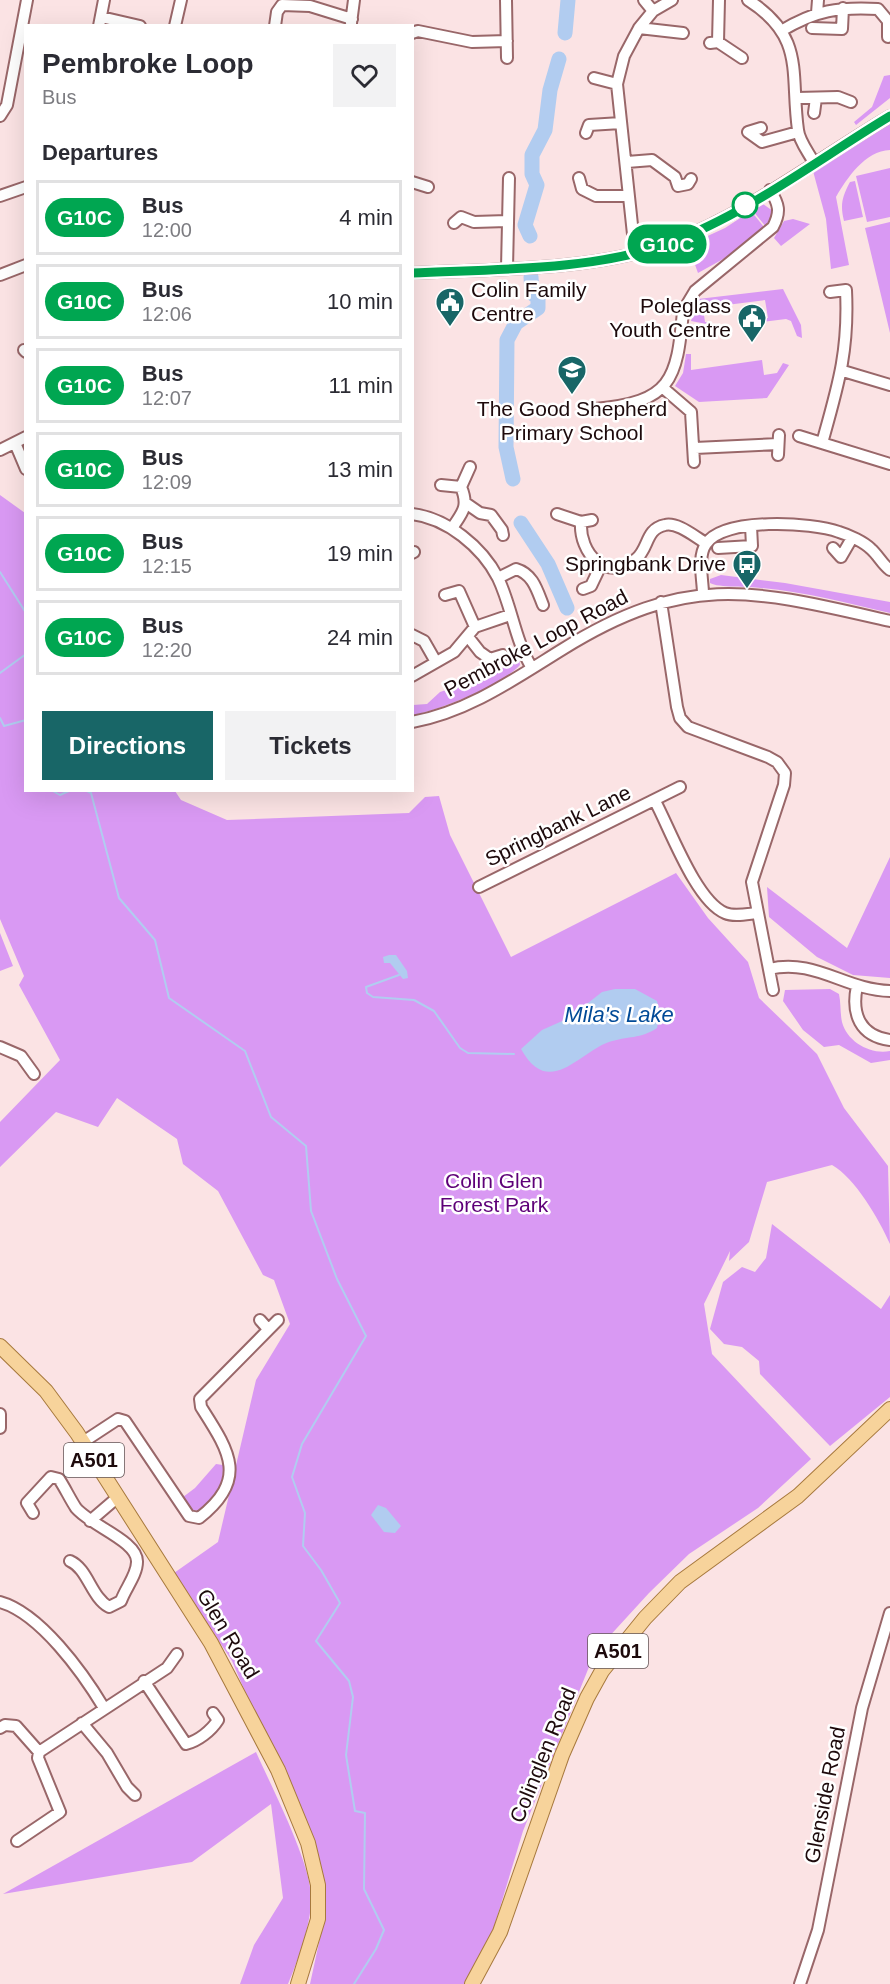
<!DOCTYPE html>
<html lang="en">
<head>
<meta charset="utf-8">
<style>
	:root { --surface:#fff; --page:#f2f2f3; --text:#2b2b33; --muted:#7c7c81; --line:#e1e1e2; --accent:#186667 }
	body { margin:0; font-family:Helvetica,sans-serif; background:var(--page); color:var(--text); height:100vh; display:flex; flex-direction:column; font-size:22px; white-space:nowrap }
	* { box-sizing:border-box; margin:0 }
	p { font-size:20px; color:var(--muted) }
	.icon { flex:none; width:33px; height:33px; fill:none; stroke:currentColor; stroke-width:2; stroke-linecap:round; stroke-linejoin:round }
	.map { position:relative; flex:1; overflow:hidden }
	.sheet { position:absolute; left:24px; top:24px; width:390px; height:768px; display:flex; flex-direction:column; background:var(--surface); border-radius:0px; box-shadow:0 6px 24px #0002 }
	.sheet>* { flex:none }
	.badge { padding:0 12px; border-radius:20px; font-size:21px; line-height:39px }
	.map>.badge { position:absolute; translate:-50% -50%; box-shadow:0 0 0 3px #fff }
	h2 { padding:0 18px; font-size:22px; line-height:54px }
	.round { display:grid; place-items:center; flex:none; width:63px; height:63px; border-radius:0px; background:var(--page) }
	.head { display:flex; align-items:center; justify-content:space-between; height:102px; padding:0 18px }
	h1 { font-size:28px; font-weight:700; line-height:45px }
	.action { display:flex; gap:12px; margin-top:auto; padding:12px 18px }
	.action a { flex:1; height:69px; border-radius:0px; background:var(--accent); color:#fff; font-size:24px; font-weight:700; line-height:69px; text-align:center }
	.action a+a { background:var(--page); color:var(--text) }
	ul { padding:0; list-style:none }
	li { display:flex; align-items:center; gap:18px; height:75px; margin:0 12px 9px; padding:0 6px; border:3px solid var(--line); border-radius:0px }
	li div { flex:1 }
	li b { display:block; font-size:22px }
	li em { font-style:normal }
	li .badge { min-width:66px; font-weight:700; text-align:center }
	.map>svg:first-child { display:block }
</style>
</head>
<body>
<div class="map">
<svg width="890" height="1984" viewBox="0 0 890 1984">
	<rect width="100%" height="100%" fill="#fbe3e4"/>
	<path fill="#d999f3" d="M890,75V98L856,125L854,122L872,107L884,76Z
		M890,124V150C865,151 847,178 836,197L849,265L831,269L826,219L813,171Z
		M890,168V217L867,222L856,176Z
		M855,181L863,217L844,221C840,205 842,197 850,182Z
		M763,204L773,211L766,227L753,211Z
		M751,211L764,227L734,253L698,273L688,245L725,228Z
		M793,219L810,224L781,246L774,238L784,221Z
		M890,222V333L865,228Z
		M783,289L801,325L802,338L797,336L791,321L786,319L762,322L761,319L768,318L765,300L703,308L705,322H712V325L691,321L698,299Z
		M686,354H691V370L762,360L764,375L777,373L783,363L789,365L767,398L699,402L675,386L683,373Z
		M0,495L25,513L26,790L175,791L181,800L227,820L409,813L425,797L439,796L450,835L511,957L676,873L708,918L748,962L759,998L817,1054L844,1108L888,1166L890,1244C879,1219 855,1178 832,1165L767,1182L749,1242L729,1261L730,1251L704,1304L712,1354L811,1459L758,1508L689,1554L649,1593L595,1652L523,1831L492,1934L464,1984H310L325,1915L315,1845L275,1748L252,1708L232,1661L174,1573L218,1542L256,1380L290,1324L274,1280L263,1275L218,1191L183,1164L177,1139L117,1098L98,1127L56,1112L0,1167V1122L60,1060L19,985L24,976L0,919Z
		M721,575L785,583L890,602V613C847,603 805,592 761,588C750,586 718,588 710,583V579Z
		M519,658L520,665C502,685 440,710 413,715V705L427,704L440,692L491,675Z
		M890,857V978L853,975L817,957L769,917L767,887L847,948Z
		M0,933L13,966L0,971Z
		M830,989L839,994C841,1003 840,1013 842,1022C847,1042 871,1055 890,1051V1060L871,1063L839,1045L824,1047L803,1030L783,1001L785,990Z
		M772,1224L881,1309L890,1295V1397L830,1446L760,1374L759,1361L742,1347L724,1344L710,1329L723,1282L742,1267L755,1272L766,1258Z
		M216,1464L223,1465C224,1485 215,1500 199,1511L192,1510L183,1497L195,1488Z
		M256,1752C272,1788 308,1857 311,1894C313,1919 298,1961 288,1984H240L254,1945L283,1898L271,1804L192,1862L3,1894Z"/>
	<path fill="#b1ccf0" d="M389,955H396L407,971L408,978L403,979L390,963H384L383,957Z
		M615,989H635L657,1001L660,1012L657,1028C641,1039 627,1036 609,1042C578,1053 549,1099 521,1049L542,1030L569,1018L602,992Z
		M378,1505L386,1508L401,1526L395,1533L384,1532L371,1515Z"/>
	<g fill="none" stroke-linecap="round" stroke-linejoin="round">
		<path stroke="#b1ccf0" stroke-width="2" d="M0,572L26,613
			M0,673L26,654
			M0,718L4,726L26,720
			M51,790L60,795L71,790
			M85,790L91,793L119,898L155,940L169,998L245,1051L271,1117L306,1146L311,1211L337,1279L366,1336L302,1444L292,1477L305,1513L303,1546L321,1570L340,1603L316,1641L349,1681L353,1697L346,1755L355,1811L365,1813L364,1889L384,1930L376,1949L354,1984
			M399,975L366,987L367,993L373,997L414,1000L434,1011L460,1048L468,1053L514,1054"/>
		<path stroke="#b1ccf0" stroke-width="15" d="M565,33L568,0
			M530,236L525,225L537,185L532,174V155L545,130L550,90L559,59
			M513,479L506,447L507,340L516,323L538,308V298L532,293L531,277
			M521,523L548,564L567,608"/>
		<g stroke="#996769" stroke-width="14">
			<path id="minor" d="M506,0L507,58
				M644,0L653,11
				M748,0C806,37 790,73 798,130C799,141 809,153 814,163
				M817,13L818,0
				M101,17L140,26
				M351,23L354,0
				M99,26L104,0
				M175,26L181,0
				M275,26L277,12L282,5L310,6L352,19
				M639,28L683,33
				M812,28L842,29L843,8
				M781,31C816,10 838,7 878,9L888,21V37
				M412,33L418,31L472,42L507,41
				M718,42L719,0
				M710,43L718,42L742,58
				M594,78L617,84
				M797,98L838,97L851,102
				M814,113L816,98
				M0,116L7,105L27,0
				M761,128L748,132L762,142L798,132
				M586,133L589,125L621,123
				M627,162L652,160L675,177L678,186L688,184L691,179
				M579,178L582,189L596,196H629
				M412,182L428,187
				M0,196L26,187
				M454,223L461,217L474,222L507,221
				M635,253L617,84L624,56L639,28L653,11L672,0
				M507,268L509,178
				M412,273C492,269 595,271 669,243C747,214 819,158 890,116
				M0,275L26,265
				M24,350L26,352
				M843,371L890,385
				M662,387L691,412L694,462
				M595,409C671,402 677,381 683,311L695,291L773,227C781,212 779,204 770,190
				M799,436L890,464
				M15,443L26,469
				M822,443C838,386 849,351 846,290L830,292
				M695,448L778,444
				M0,450L26,437
				M778,455L779,435
				M441,485L461,487
				M467,504L480,513L491,515L502,530L503,535
				M412,514C447,518 482,547 498,578C512,607 515,641 532,668
				M557,514L581,522L592,520
				M581,522C579,553 606,583 636,559C649,549 645,529 665,525C678,522 695,537 706,543
				M452,528C463,512 469,506 461,487L470,467
				M718,548L752,546L751,526
				M833,548L841,557L852,538
				M412,553L414,552
				M498,578L516,569C533,574 537,590 543,605
				M583,589L591,586L601,565
				M703,594C703,580 697,557 706,544C723,517 812,522 839,532C849,535 864,542 871,549C878,555 882,564 890,570
				M445,595L459,591L475,627
				M661,602L677,707L680,718L688,727L768,757L777,762L785,773L784,785L752,882L773,990
				M412,635L424,641L436,662
				M469,638L480,652L490,659L503,655
				M412,676L454,652L475,627L510,615
				M412,722C468,712 516,678 563,649C689,571 754,590 890,621
				M655,801C670,829 696,901 725,913C734,917 747,914 757,913
				M479,887L680,787
				M769,969C815,958 845,990 890,991
				M857,986C851,1014 860,1036 890,1040
				M0,1047L21,1056L34,1074
				M260,1320L268,1329
				M0,1414V1428
				M83,1442L118,1419L125,1421L189,1516L199,1518C249,1479 229,1451 201,1407L200,1399L278,1320
				M33,1513L27,1503L51,1477L59,1479C65,1488 70,1499 76,1508C91,1526 138,1541 137,1562C137,1575 125,1589 121,1601L109,1607C91,1597 88,1569 70,1561
				M90,1521L118,1497
				M0,1602C40,1613 83,1673 104,1708
				M144,1681L186,1744C198,1741 211,1731 218,1720L213,1713
				M82,1723L107,1753L127,1787L135,1795
				M0,1728L5,1725L16,1726L39,1752
				M17,1841L60,1812L38,1758L39,1752L167,1668L177,1654
				M800,1984L818,1930L862,1708L890,1613"/>
		</g>
		<g stroke="#a7793d" stroke-width="16">
			<path id="major" d="M0,1346L46,1391L77,1433L211,1643L278,1770L308,1843L318,1885V1919L298,1984
				M472,1984L500,1932L562,1755L587,1698L602,1671L645,1618L680,1582L798,1496L890,1409"/>
		</g>
		<use href="#minor" stroke="#fff" stroke-width="10"/>
		<use href="#major" stroke="#f7d39b" stroke-width="14"/>
	</g>
	<g fill="none" stroke-linecap="round" stroke-linejoin="round">
		<g stroke="#fff" stroke-width="14">
			<path id="line" d="M412,273C492,269 595,271 669,243C746,215 820,158 890,116"/>
		</g>
		<use href="#line" stroke="#00a651" stroke-width="9"/>
	</g>
	<defs>
		<g id="civic-pin" transform="scale(1.5)"><path d="M0 17L-7.5 6A9.5 9.5 0 1 1 7.5 6Z" fill="#186667" stroke="#fff"/><path d="M-.6-6.5H3V-4.5H.6V-3L4-1V1h2V6H-6V1h2V-1L-.6-3ZM-1.2 2.5V6h2.4V2.5Z" fill="#fff"/></g>
		<g id="school-pin" transform="scale(1.5)"><path d="M0 17L-7.5 6A9.5 9.5 0 1 1 7.5 6Z" fill="#186667" stroke="#fff"/><path d="M0-5L7-2L0 1L-7-2ZM-4 1L0 2.5L4 1V4Q0 6-4 4Z" fill="#fff"/></g>
		<g id="bus-pin" transform="scale(1.5)"><path d="M0 17L-7.5 6A9.5 9.5 0 1 1 7.5 6Z" fill="#186667" stroke="#fff"/><path d="M-5-6H5V4H4V6H2V4H-2V6H-4V4H-5ZM-3.5-4V0h7V-4ZM-3.5 1.2v1.5H-2V1.2ZM2 1.2v1.5H3.5V1.2Z" fill="#fff"/></g>
	</defs>
	<g fill-rule="evenodd">
		<use href="#civic-pin" x="450" y="302"/>
		<use href="#civic-pin" x="752" y="318"/>
		<use href="#school-pin" x="572" y="370"/>
		<use href="#bus-pin" x="747" y="564"/>
	</g>
	<circle fill="#fff" stroke="#00a651" stroke-width="3" cx="745" cy="205" r="12"/>
	<g text-anchor="middle" stroke-width="5" stroke-linejoin="round" paint-order="stroke">
		<g fill="#fff" stroke="#615455" stroke-width="1.5">
			<rect x="64" y="1443" width="60" height="34" rx="4.5"/>
			<rect x="588" y="1634" width="60" height="34" rx="4.5"/>
		</g>
		<g font-size="20" font-weight="bold" fill="#1d0a0c">
			<text x="94" y="1467">A501</text>
			<text x="618" y="1658">A501</text>
		</g>
		<g font-size="21" fill="#1d0a0c" stroke="#fff" text-anchor="end">
			<text x="471" y="297" text-anchor="start">Colin Family<tspan x="471" dy="24">Centre</tspan></text>
			<text x="731" y="313">Poleglass<tspan x="731" dy="24">Youth Centre</tspan></text>
			<text x="572" y="416" text-anchor="middle">The Good Shepherd<tspan x="572" dy="24">Primary School</tspan></text>
			<text x="726" y="571">Springbank Drive</text>
		</g>
		<g font-size="21" fill="#1d0a0c" stroke="#fff">
			<text transform="translate(536 643) rotate(-28)" y="7">Pembroke Loop Road</text>
			<text transform="translate(558 826) rotate(-26)" y="7">Springbank Lane</text>
			<text transform="translate(228 1634) rotate(59)" y="7">Glen Road</text>
			<text transform="translate(543 1755) rotate(-68)" y="7">Colinglen Road</text>
			<text transform="translate(825 1795) rotate(-79)" y="7">Glenside Road</text>
		</g>
		<g font-size="21" fill="#5e0078" stroke="#fff">
			<text x="494" y="1188">Colin Glen<tspan x="494" dy="24">Forest Park</tspan></text>
		</g>
		<g font-size="22" font-style="italic" fill="#014a97" stroke="#fff">
			<text x="619" y="1022">Mila's Lake</text>
		</g>
	</g>
</svg>
<b class="badge" style="left:667px;top:244px;background:#00a651;color:#fff">G10C</b>
<section class="sheet">
<div class="head"><div><h1>Pembroke Loop</h1><p>Bus</p></div><a class="round"><svg class="icon" aria-label="heart" viewBox="0 0 24 24"><path d="M12 20l-8-8c-3-5 5-10 8-4 3-6 11-1 8 4z"/></svg></a></div>
<h2>Departures</h2>
<ul>
<li><span class="badge" style="background:#00a651;color:#fff">G10C</span><div><b>Bus</b><p>12:00</p></div><em>4 min</em></li>
<li><span class="badge" style="background:#00a651;color:#fff">G10C</span><div><b>Bus</b><p>12:06</p></div><em>10 min</em></li>
<li><span class="badge" style="background:#00a651;color:#fff">G10C</span><div><b>Bus</b><p>12:07</p></div><em>11 min</em></li>
<li><span class="badge" style="background:#00a651;color:#fff">G10C</span><div><b>Bus</b><p>12:09</p></div><em>13 min</em></li>
<li><span class="badge" style="background:#00a651;color:#fff">G10C</span><div><b>Bus</b><p>12:15</p></div><em>19 min</em></li>
<li><span class="badge" style="background:#00a651;color:#fff">G10C</span><div><b>Bus</b><p>12:20</p></div><em>24 min</em></li>
</ul>
<div class="action"><a>Directions</a><a>Tickets</a></div>
</section>
</div>
</body>
</html>
